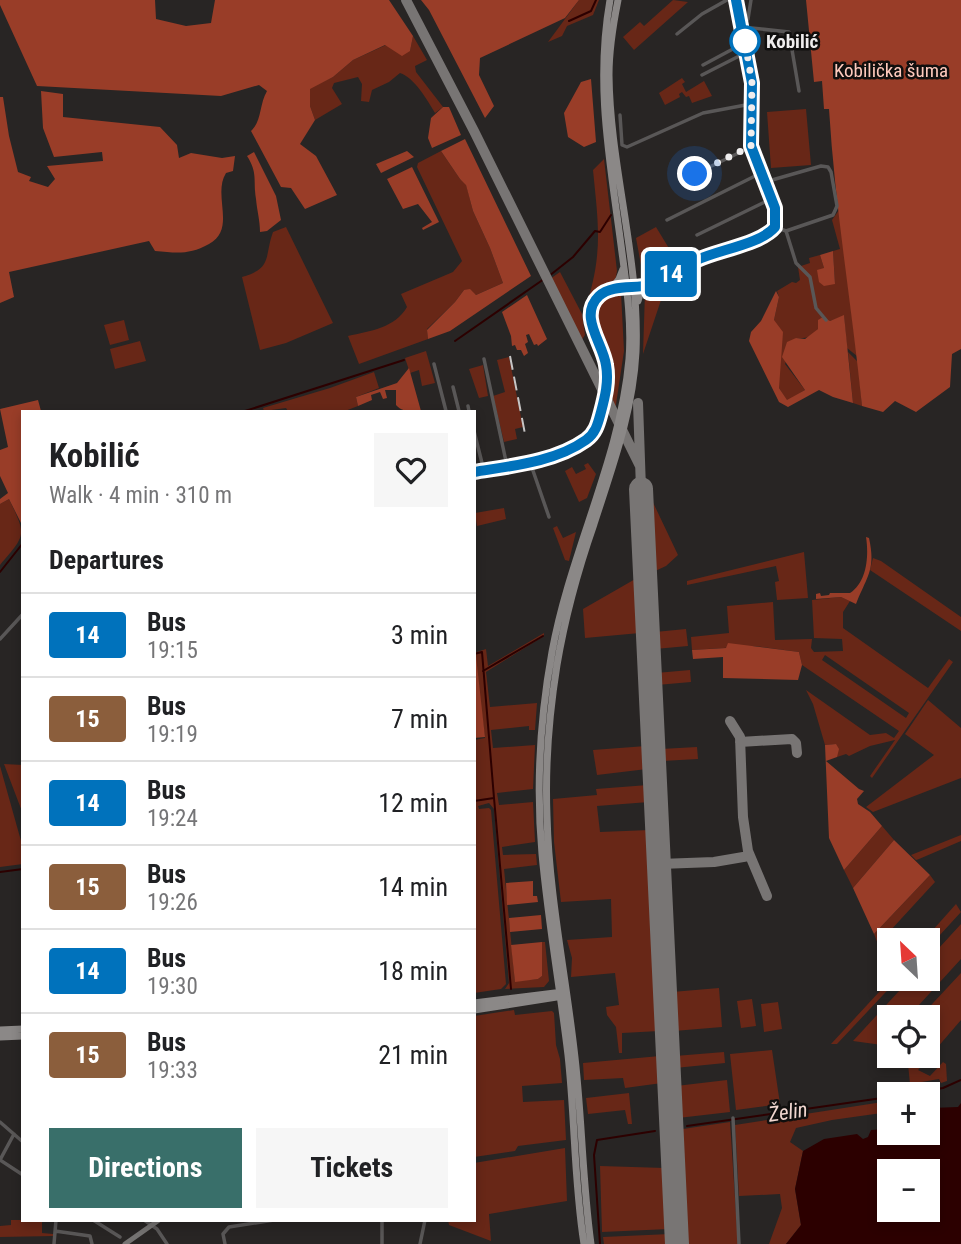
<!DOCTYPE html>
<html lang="en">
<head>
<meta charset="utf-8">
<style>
	:root { --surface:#fff; --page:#f6f6f6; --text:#202124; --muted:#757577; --line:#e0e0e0; --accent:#396f6a }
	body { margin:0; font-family:"Roboto Condensed",sans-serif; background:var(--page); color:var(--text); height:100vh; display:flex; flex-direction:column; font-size:26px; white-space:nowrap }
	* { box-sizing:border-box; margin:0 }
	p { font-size:23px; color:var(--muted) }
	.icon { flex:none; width:38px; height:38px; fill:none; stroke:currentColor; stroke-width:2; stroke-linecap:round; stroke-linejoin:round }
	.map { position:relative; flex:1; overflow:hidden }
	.drawer { position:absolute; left:21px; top:410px; width:455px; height:812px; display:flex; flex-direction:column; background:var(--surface); border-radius:0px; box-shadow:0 4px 10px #0003 }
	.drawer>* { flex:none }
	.badge { padding:0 14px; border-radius:5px; font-size:24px; line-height:46px }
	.needle { width:46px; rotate:335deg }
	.buttons { position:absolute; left:877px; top:928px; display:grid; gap:14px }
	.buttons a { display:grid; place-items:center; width:63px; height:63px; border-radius:0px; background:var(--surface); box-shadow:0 4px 10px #0003; font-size:35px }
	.you { position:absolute; width:35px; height:35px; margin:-18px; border:5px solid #fff; border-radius:50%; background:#1a73e8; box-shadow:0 0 0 10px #1a73e833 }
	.map>.badge { position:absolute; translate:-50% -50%; box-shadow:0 0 0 4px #fff }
	h2 { padding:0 28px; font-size:26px; line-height:63px }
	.round { display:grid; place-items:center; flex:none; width:74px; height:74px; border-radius:0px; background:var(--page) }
	.overview { display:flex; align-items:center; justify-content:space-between; height:119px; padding:0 28px }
	h1 { font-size:33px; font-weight:700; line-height:52px }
	.cta { display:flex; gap:14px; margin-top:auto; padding:14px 28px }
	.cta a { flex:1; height:80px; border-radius:0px; background:var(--accent); color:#fff; font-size:28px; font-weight:700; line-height:80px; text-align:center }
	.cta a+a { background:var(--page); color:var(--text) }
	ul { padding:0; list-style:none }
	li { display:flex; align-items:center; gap:21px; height:84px; padding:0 28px; border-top:2px solid var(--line) }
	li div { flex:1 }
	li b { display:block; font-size:26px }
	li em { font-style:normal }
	li .badge { min-width:77px; font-weight:700; text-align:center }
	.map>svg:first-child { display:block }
</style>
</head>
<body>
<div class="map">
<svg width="961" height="1244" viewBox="0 0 961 1244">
	<rect width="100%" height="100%" fill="#282524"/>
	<path fill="#682717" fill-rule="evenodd" d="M579,0H599L593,15L567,26L562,36L548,42Z
		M673,0L688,2L634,50L623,37L640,22L644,26Z
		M413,36L427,60L415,66L416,72L443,107L435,113C428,101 414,77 400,73L389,82L372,90L369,102L361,101L362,84L358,77L334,83L332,88L342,104L315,120L310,106V88L333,77L353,60L386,45L410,51Z
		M682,78L685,82L682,84L686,92L704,81L712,96L692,103L689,96L686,97L682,92L679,94L680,97L665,105L659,93Z
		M806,109L811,165L771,168L767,112Z
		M441,151L460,179L466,184L473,211L490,248L503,283L476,295L464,290L455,302L427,329L428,339L359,364L348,336C370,331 395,328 407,307L401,294L453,272L462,261L417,167L418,163Z
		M604,159L617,271L615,282L595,294L590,300H588C603,250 598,221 593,170Z
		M839,210L857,356L847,348L844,316L830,321L823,318L819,320L818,329C812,337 806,339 796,338L785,364L805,390L787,401L779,388L774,320L779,297L777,291L792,282L796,283L800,280L798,267L810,263L809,258L820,255L824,268L835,284L833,251L840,249L832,220Z
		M286,227L333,323L286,343L260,350L242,277C273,268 264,257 273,232Z
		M656,227L670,250L641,265L636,238Z
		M560,272L582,314L585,335L581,341L550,279Z
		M668,279L643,354L645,292Z
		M611,292L621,293L624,351L615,411C613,407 609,401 608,396C606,387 611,374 609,364C604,339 576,308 611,292Z
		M124,320L129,340L110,345L104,325Z
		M140,341L146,361L115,369L110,349Z
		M426,351L435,383L422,386L419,370L410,373L405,358Z
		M848,352L858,362L862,406L853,403Z
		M509,357L523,427L515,429L517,439L504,442L493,396L505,392L497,360Z
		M483,365L488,396L479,398L469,369Z
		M374,372L379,388L356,397L358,406L345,411H288L286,408L264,411L263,408L330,388Z
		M588,463L596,474L587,498L579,502L565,471L572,467L576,474L586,469L584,465Z
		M649,494L678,555L666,566L653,572Z
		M9,499C26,535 27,534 0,565V504Z
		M504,508L506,519L477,526L475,513Z
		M557,526L563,538L576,532L569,561L565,560L553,528Z
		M804,552L808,598L777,600L775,582L779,581L776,566L687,585V581Z
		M873,558L881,561L961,617V631L870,570Z
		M637,578L640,633L585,638L583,609Z
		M841,597L850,601L843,612V628L928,688L949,659L953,662L872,778L870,776L895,740L870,746L849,756L846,754L837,757L836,744L825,745L813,704L806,690L870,735L886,733L894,738L899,731L802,665L799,652L754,646L692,650L691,637L729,633L727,606L773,602L775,640L812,639L811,648L814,652L843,651L842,639L814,638L812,600ZM825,655L909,713L906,718L822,660Z
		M686,629L688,646L655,649V632Z
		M544,633V636L486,672L490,707L537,703L535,730H529V726L491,730L493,748L535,745L533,789L497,793L499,805L533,802L535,842L502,847L503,855L536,854L537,865L504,869L515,981L538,979L542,976V942H545L549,981L544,987L505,989L509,983L494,809L489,803L478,806L479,809L489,808L491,810L506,984L501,989L474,993V740L485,738L474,653L486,649L488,666Z
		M690,670L691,682L657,685L656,673Z
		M928,700L961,728V778L873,812L866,807L934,755L905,734Z
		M646,746L647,769L597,775L593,750Z
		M697,747L698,759L662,761L661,749Z
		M4,764L23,765V814Z
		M0,766L23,848V864L0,867Z
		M648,785L649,802L597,806L600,832L650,830L659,1031L622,1033V1053H619L616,1027L607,1015L606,1007L619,1005L615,973L571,977L572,958L567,940L612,937L611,899L561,902L554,842L553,799L597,795L596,789Z
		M882,826L894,840L853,888L844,870Z
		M961,835V841L919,859L916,860L911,855Z
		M930,875L935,882L878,944L874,934Z
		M956,904L961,912L928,948V940H924Z
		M961,924V959L908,1017H889V1037L882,1045L853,1041L911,978H928V960Z
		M961,973V1020L918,1070L930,1076L943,1062L946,1064L947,1081L941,1083L939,1079L910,1084L908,1064L902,1055H928V1017H920Z
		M892,978H899L837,1044H831Z
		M719,988L722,1027L674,1031L672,992Z
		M752,999L756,1026L741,1028L737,1001Z
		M778,1002L782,1029L764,1032L761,1004Z
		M514,1010L515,1015L552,1011L554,1013L556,1045L560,1059L562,1083L522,1086L523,1102L564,1100L566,1140L518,1146L515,1151L474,1157V1016Z
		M772,1050L780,1104L736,1110L730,1054Z
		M724,1052L725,1063L675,1068V1056Z
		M660,1056L662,1083L625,1088L623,1078L584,1080L583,1063Z
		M727,1080L730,1112L678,1118L676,1086Z
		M629,1093L632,1124H628L625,1110L588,1114L586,1098Z
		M889,1101V1112L832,1120L796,1128L790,1142L803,1151L795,1189L801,1225L786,1244H769L782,1208L780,1194L739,1196L735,1125Z
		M730,1122L738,1244H682L676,1130Z
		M565,1148L567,1201L489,1214L491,1241L449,1225L448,1220H474V1163Z
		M600,1166L665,1168L669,1229L602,1232Z
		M11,1220H42V1233L53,1234L54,1236L0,1237V1226L11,1225Z
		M670,1234V1244H604L603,1237Z"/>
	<path fill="#993d28" d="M0,0H155L156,19L186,26L211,23L215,0H389L413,36L410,51L402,56L385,45L353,60L333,77L310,89V106L315,120L300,144L316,156L337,195L305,209L291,188L281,187L251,131C262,121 259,105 267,91L259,85L221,96L37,86L0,5Z
		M421,0H579L565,18L480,58L479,75L494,106L485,118L429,10Z
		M806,0H961V349L952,354L950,387L916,412L895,401L883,412L862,406C852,307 835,208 829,109H824L822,81L814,82Z
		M591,79L596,142L584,147L568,137L564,113L581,82Z
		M41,91L63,94V117L160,127L177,145L179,158L191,153L222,158L235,156L233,171L226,173C212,195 237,229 209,244C189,255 177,253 155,251L149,241L9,272L14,297L0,303V97H3L9,136L18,172L31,177L29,181L48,187L55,179L47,166L103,161L102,152L54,157L43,128Z
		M443,107H449L461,135L432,148L428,138L431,118Z
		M465,139L531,276L450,331L428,339L427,330L455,302L464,290L470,289L476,295L503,283L490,248L473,211L466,185L460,179L441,151Z
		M407,151L414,157L381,173L376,164Z
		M254,152L276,196L281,220L267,231L260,232C260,220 257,211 256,199C253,180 258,173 247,156Z
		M412,167L439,222L423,230L422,228L432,222L418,204L403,209L387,179Z
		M833,251L835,284L824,286L819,282L817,270L824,268L820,255Z
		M776,291L779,297L774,320L783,332L779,388L787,400L805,390L782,357L787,342L796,338L805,339L818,329V320L823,317L830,321L844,315L853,403L833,397L819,390L788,407L779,402L749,341L751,332L761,321Z
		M527,295L547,339L538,346L537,344L534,345L529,334L526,335L528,342L525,344L528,353L524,356L521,350H517L515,345L512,346L511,336L502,312Z
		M409,368L421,411C411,411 403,413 396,405V390H385L387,398L383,399L380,392L371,395L372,400L358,406L356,397L397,383Z
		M38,400L41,411H23V527L9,499L0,504V499L8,493L0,476V450L8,447L0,409Z
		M866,537L869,538C876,570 867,576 856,604L841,597L816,599V594L820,593L821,596L829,595L830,593H850C867,582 869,556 866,537Z
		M728,643L799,652L802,665L798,680L723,678V657L693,659L692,650L726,648Z
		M476,656L485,737L474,738V657Z
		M836,744L839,749L837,757L826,761L859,789L864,791L857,799L858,804L870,812L882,826L844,870L829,838L825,745Z
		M894,840L930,875L874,934L853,888Z
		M533,881V896H537L538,902L507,905L506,883Z
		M541,915L542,929L510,932L509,918Z
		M542,942V976L538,979L515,982L511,945Z"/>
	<path fill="#2c0000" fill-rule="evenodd" d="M961,1103V1244H786L801,1225L795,1189L803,1151L824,1139L857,1134L863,1139L868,1137L871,1130L885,1129L889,1125V1132H928V1111L931,1108L958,1107ZM889,1171H928V1209H889Z"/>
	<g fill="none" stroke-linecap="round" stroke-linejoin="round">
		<path stroke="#2c0000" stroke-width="2" d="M569,21L591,11L596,0
			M549,276L573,257L595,231L600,232L611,215
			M455,341L544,279
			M245,411L404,360
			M0,572L23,543
			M474,654L482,652L494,798L474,801
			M483,671L543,636
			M494,798L511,989
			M0,872L23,869
			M908,1094L943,1088L961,1080
			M687,1126L889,1097
			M600,1244L594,1155L597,1140L655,1131"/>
		<path stroke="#787574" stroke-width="10" d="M406,0L474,131L640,466
			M638,403L641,489
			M730,721L740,737L743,817L748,851L767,896
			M740,742L792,739L796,743L797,753
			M660,864L714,862L749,856"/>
		<path stroke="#787574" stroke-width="24" d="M641,489L677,1244"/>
		<path stroke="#595757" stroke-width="3.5" d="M742,25L748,19L751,0
			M742,27L789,32L799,91
			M677,34L702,14L727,0
			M703,65L744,43
			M702,75L747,52
			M620,115L622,145L627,147L703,113L751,104
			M695,174L751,147
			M765,182L821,166L828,167L831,172L837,206L833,215L786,231L775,227
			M667,220L761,173
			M786,231L796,263L810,277L816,308L826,320
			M697,235L771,199
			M484,359L507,466
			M434,364L446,411
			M453,387L459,411
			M468,406L469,411
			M474,431L484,471
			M530,462L549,517
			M0,639L23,614
			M733,1118L739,1244
			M0,1122L23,1142
			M0,1160L14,1134
			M0,1160L23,1175
			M93,1220L120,1237
			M144,1220L157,1229L167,1244
			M382,1220V1244
			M55,1231L90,1236L92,1244
			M54,1244L56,1220
			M225,1244L223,1234L229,1227L274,1220
			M420,1244L425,1220"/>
		<path stroke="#757372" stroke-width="5" d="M474,473C512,466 554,462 586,440C596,433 598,423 601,413C605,397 609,381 606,365C603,343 578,316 599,296C612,284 634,289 650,285C667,280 681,267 697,260C718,251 761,244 775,227V208L751,147L752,83L736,0
			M125,1244L159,1220"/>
		<path stroke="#8b8887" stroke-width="7" d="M611,290L619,279L623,269
			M638,301L641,291L650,285
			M474,1003L563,992
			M474,1010L563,996
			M0,1030L23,1029
			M0,1037L23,1036
			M584,1244C574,1182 575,1118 568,1055C560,988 548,921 542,854C536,787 540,718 552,652C570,552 620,460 629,359C632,321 626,283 621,245C610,161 595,85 610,0
			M591,1244C582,1179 582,1113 574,1049C565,971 549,894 547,816C545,765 549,715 557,665C565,617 578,570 594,524C612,468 633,412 636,352C640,259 610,168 609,75C609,50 613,25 618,0"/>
		<path stroke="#c7c5c5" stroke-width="2" stroke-dasharray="14 7" stroke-linecap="butt" d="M510,356L525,434"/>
	</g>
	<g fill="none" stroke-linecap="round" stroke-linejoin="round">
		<g stroke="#fff" stroke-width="16">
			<path id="line" d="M474,472C511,466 555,462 586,440C596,433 598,423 601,412C605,397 609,381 606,365C603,343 578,316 599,296C612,284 634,289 650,285C667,280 681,267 697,260C718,250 761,244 775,227V208L751,146L752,83L736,0"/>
		</g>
		<use href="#line" stroke="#0072bc" stroke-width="10"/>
		<path stroke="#efeded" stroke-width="7" stroke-dasharray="0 12.6" d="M695,174L751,146L752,83L745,41"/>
	</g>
	<circle fill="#fff" stroke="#0072bc" stroke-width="3.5" cx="745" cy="41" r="14"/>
	<g text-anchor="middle" stroke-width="5" stroke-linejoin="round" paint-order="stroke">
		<g font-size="19" font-weight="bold" fill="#efeded" stroke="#100f0e" text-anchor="start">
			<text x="766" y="48">Kobilić</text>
		</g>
		<g font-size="19" fill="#ffcabd" stroke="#100f0e">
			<text x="891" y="77">Kobilička šuma</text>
		</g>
		<g font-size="21" font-style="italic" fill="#f1d7d0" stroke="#100f0e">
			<text transform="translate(788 1112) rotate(-8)" y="7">Želin</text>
		</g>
	</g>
</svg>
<div class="buttons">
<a><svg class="needle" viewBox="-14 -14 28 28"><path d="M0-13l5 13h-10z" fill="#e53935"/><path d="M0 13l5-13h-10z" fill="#757577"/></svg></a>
<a><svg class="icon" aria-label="locate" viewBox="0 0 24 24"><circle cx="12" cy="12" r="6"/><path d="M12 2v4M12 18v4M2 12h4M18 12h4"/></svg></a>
<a>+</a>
<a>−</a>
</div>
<div class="you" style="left:695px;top:174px"></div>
<b class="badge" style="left:671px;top:274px;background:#0072bc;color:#fff">14</b>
<section class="drawer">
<div class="overview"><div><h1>Kobilić</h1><p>Walk · 4 min · 310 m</p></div><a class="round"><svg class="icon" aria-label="heart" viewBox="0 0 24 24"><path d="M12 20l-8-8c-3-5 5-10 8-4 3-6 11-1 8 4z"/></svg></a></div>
<h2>Departures</h2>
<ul>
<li><span class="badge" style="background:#0072bc;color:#fff">14</span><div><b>Bus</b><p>19:15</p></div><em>3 min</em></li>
<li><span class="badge" style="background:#8b5e3c;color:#fff">15</span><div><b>Bus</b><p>19:19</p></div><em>7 min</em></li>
<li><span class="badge" style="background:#0072bc;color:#fff">14</span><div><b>Bus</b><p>19:24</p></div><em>12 min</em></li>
<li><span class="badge" style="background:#8b5e3c;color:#fff">15</span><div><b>Bus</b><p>19:26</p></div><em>14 min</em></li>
<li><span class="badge" style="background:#0072bc;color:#fff">14</span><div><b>Bus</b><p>19:30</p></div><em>18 min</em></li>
<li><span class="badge" style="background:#8b5e3c;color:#fff">15</span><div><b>Bus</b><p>19:33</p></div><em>21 min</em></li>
</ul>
<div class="cta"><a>Directions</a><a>Tickets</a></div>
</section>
</div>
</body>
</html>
